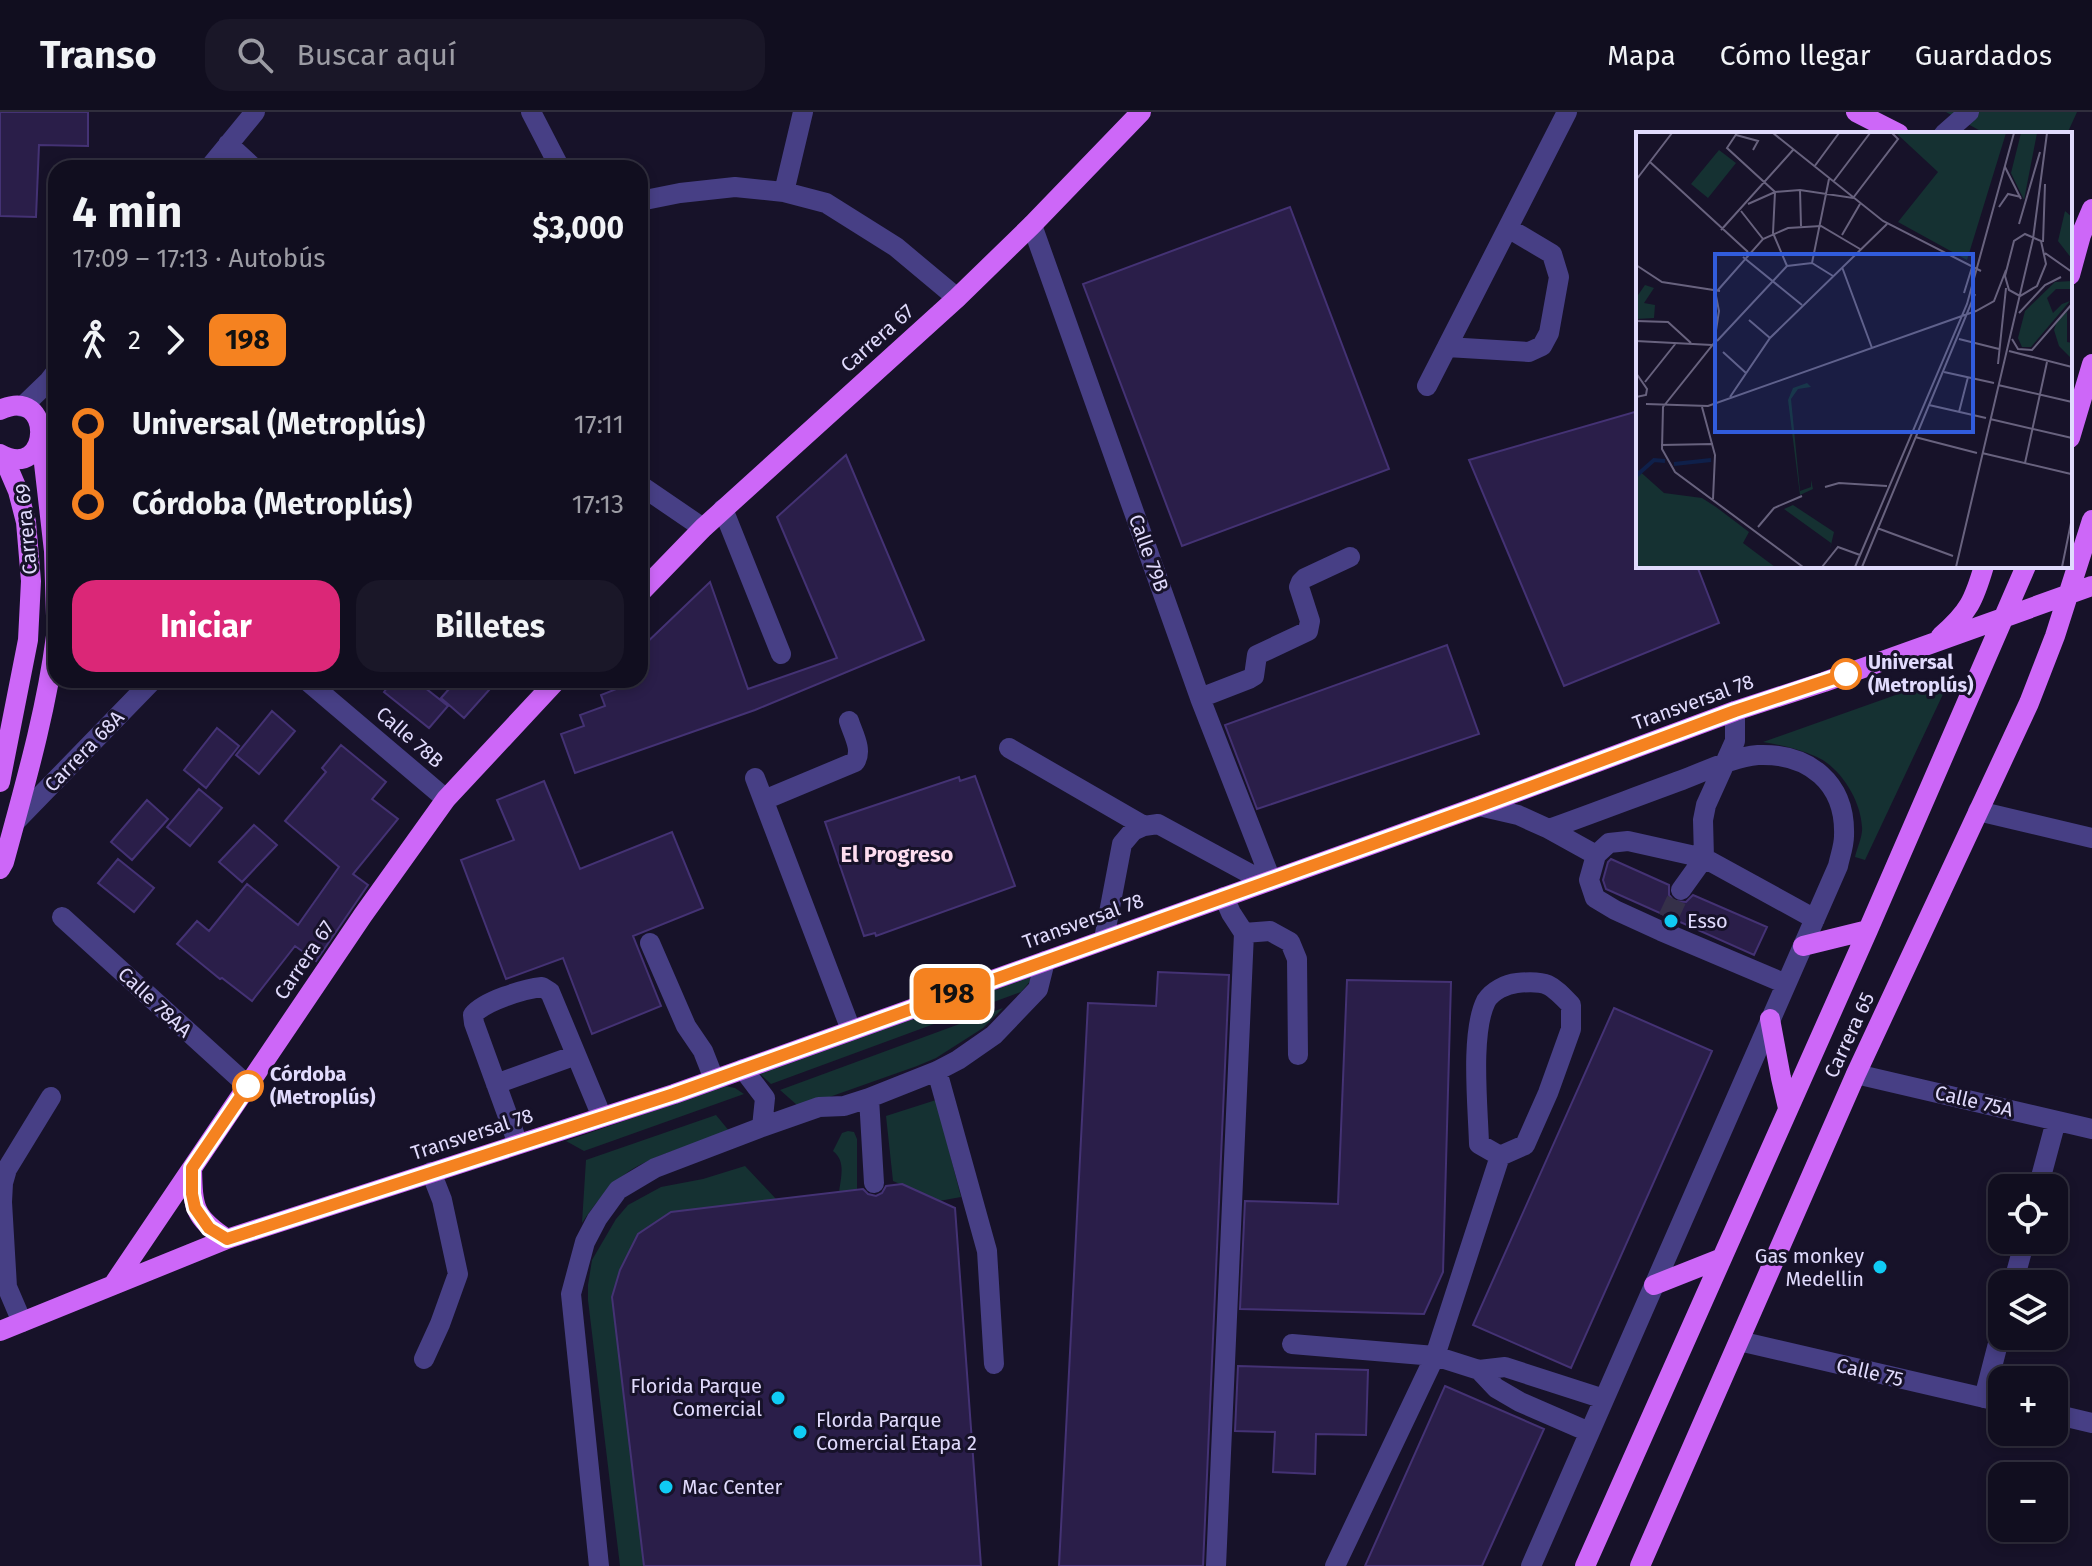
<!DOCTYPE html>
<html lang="es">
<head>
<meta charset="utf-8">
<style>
	:root { --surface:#110e1f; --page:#1a1728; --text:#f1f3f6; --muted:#9c9ca4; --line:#302e3d; --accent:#db2777 }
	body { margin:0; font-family:"Fira Sans",sans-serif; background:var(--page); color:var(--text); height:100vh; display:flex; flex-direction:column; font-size:30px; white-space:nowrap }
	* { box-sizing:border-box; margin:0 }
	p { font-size:26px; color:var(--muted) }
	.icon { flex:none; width:44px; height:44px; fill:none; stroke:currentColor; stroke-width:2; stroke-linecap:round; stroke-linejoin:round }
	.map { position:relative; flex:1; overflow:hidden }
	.sheet { position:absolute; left:48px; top:48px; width:600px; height:528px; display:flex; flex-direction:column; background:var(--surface); border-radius:24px; box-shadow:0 4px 12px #0003,0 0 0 2px var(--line) }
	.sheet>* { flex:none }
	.badge { padding:0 16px; border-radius:12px; font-size:28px; line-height:52px }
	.buttons { position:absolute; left:1988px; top:1062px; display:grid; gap:16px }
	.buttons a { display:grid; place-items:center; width:80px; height:80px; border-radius:16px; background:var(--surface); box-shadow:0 4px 12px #0003,0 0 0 2px var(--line); font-size:40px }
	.map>.badge { position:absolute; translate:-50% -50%; box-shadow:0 0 0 4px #fff }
	.legs { display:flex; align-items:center; gap:12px; height:88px; padding:0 24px; font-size:26px }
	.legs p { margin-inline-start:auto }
	.headline { display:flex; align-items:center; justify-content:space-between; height:136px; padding:0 24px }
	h1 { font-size:44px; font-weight:700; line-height:60px }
	.primary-button { display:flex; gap:16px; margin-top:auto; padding:16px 24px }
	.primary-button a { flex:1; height:92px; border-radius:24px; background:var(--accent); color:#fff; font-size:32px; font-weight:700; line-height:92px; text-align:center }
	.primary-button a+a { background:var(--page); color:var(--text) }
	ul { padding:0 24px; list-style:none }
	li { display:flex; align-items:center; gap:28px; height:80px; font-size:30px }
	li i { display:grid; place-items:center; width:12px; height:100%; margin:0 10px; background:currentColor }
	li i::after { content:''; width:20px; height:20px; margin:-10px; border:6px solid; border-radius:50%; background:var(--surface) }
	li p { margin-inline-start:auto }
	li:first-child i { background:linear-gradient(#0000 50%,currentColor 0) }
	li:last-child i { background:linear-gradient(currentColor 50%,#0000 0) }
	header { display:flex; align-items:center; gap:48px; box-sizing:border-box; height:112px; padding:0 40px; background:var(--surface); border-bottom:2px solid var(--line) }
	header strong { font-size:38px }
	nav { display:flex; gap:44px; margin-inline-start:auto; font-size:28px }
	.search { width:560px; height:72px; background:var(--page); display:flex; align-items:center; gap:20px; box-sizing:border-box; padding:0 28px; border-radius:24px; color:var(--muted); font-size:30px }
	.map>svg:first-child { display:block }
</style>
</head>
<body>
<header>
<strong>Transo</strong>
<div class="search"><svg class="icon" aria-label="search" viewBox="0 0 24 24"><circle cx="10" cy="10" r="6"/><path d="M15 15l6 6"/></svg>Buscar aquí</div>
<nav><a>Mapa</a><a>Cómo llegar</a><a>Guardados</a></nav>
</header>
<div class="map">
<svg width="2092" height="1454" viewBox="0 0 2092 1454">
	<rect width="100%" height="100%" fill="#171229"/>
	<path fill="#153132" d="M1946,0H2077L2067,22H1986Z
		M1952,563L1865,748L1855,745C1857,736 1863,724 1862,715C1861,689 1841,656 1817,645C1799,637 1781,633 1763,630Z
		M1029,863L1032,867L1021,880L771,972L759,961Z
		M1003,896L983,916L936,946L917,954L804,994L797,993L780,978Z
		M725,974L735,976L744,982L584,1039L566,1029Z
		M936,988L961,1085L939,1089L893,1069L886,1004Z
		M716,1003L730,1020C698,1031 650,1043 624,1063C607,1076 594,1093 582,1111L586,1048Z
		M848,1019L854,1020L857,1027V1078L839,1080C841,1065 846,1049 833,1039L842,1021Z
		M745,1054L776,1087L671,1100L638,1122L612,1185L644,1454H620L588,1188V1173L592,1148L616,1107L628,1093L661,1075L703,1067Z"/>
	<path fill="#2a1e49" stroke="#443274" stroke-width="2" d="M0,0H88V34L39,33L36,105L0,104Z
		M1290,95L1389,357L1182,434L1083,172Z
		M1638,299V454H1697L1719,511L1564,574L1469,348Z
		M846,343L924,528L755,598L575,661L561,622L584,614L580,603L605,594L601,583L619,576L616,568H640V537L710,470L748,577L837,546L777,405Z
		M1447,533L1479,622L1257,697L1225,613Z
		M393,568H415L448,594L429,616L384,580Z
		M457,568H498L464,606L441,586Z
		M272,599L295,619L259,662L236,643Z
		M217,616L239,634L206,676L184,658Z
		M341,633L386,670L372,687L398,707L353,762L368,773L316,849L295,834L252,889L222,866L220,867L177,832L197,809L209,819L247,772L298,813L339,755L285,709L326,660L322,656Z
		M975,664L1015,774L876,824L875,821L864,824L825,710L959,665L960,669Z
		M544,669L580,757L672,720L703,796L633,824L661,894L592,922L563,846L506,867L461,748L514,728L497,688Z
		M199,677L222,696L190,734L167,715Z
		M147,688L168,707L132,748L111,730Z
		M254,713L277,733L242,770L219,750Z
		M118,747L154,776L134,800L98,771Z
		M1611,747L1669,773V783L1674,789L1686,790L1693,783L1767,815L1754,843L1606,777L1603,768L1608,750Z
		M1158,860L1229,863L1203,1454H1059L1088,891L1156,894Z
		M1347,868L1451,870L1443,1160L1424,1202L1240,1197L1245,1089L1338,1092Z
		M1614,896L1712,939L1571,1256L1473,1213Z
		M902,1072L955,1096L981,1454H644L612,1185L620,1158L638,1122L671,1100L863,1077L868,1082L876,1084L882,1081L886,1074Z
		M1238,1254L1368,1258L1366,1323L1316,1322L1315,1362L1273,1360L1275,1320L1235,1319Z
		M1445,1274L1544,1317L1482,1454H1365Z"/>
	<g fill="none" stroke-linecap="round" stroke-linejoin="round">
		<path stroke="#353049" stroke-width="20" stroke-dasharray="20 10" stroke-linecap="butt" d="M1668,806L1681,778"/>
		<path stroke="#473f85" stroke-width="20" d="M531,0L560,56
			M1944,22L1969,0
			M228,32L254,56
			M209,56L255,0
			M784,80L803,0
			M640,89L680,81L735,75L784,80L826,91L896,135L957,186
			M1032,113L1200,586L1271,768
			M1447,235L1529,240L1542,234L1549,221L1559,165L1552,142L1508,116
			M1427,274L1567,0
			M22,295L49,269L56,260
			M640,373L703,416
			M723,397L781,542
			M306,568L446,687
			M1200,586L1249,567L1254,564L1257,543L1308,519L1310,509L1299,475L1301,470L1305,466L1350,445
			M1735,599V629L1706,693L1703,708L1704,746L1815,807
			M1009,636L1144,714
			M755,666L851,918
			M764,688L855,650C863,638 853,622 849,609
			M1479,694L1518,703L1549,717C1594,701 1638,684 1682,668C1706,659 1733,645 1758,643C1809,641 1846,671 1844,724C1844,734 1840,744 1838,754L1531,1454
			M1978,699L2092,726
			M15,710L153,568
			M1549,717L1596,743L1589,768L1595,786L1615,798L1661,819L1786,872
			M1596,743L1609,731L1628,729L1704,746L1681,778
			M62,805L248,974
			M1244,821L1270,819L1290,830L1297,847L1298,943
			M1104,827L1122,732L1133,719L1144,714L1158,712L1265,770
			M650,831L686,914L703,939L714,967
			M937,959L987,1139L994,1252
			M1856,962L2092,1017
			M496,972L576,943
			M869,986L874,1071
			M762,1015L819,995L844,994L869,986L937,959L958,948L994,923L1038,877L1045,849
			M518,1032L474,911L473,903C484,889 524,877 542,875L550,880L602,1005
			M2038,1076L2056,1009
			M2013,1172L2025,1128
			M22,1210L7,1175L2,1090L3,1071L7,1057L51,985
			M1739,1229L2002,1290
			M1292,1232L1435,1244L1479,1258L1505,1255L1604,1287
			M424,1247L440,1212L458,1162L442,1088L431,1060
			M1479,1258L1496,1276L1520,1290L1589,1320
			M1984,1286L2002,1216
			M2054,1302L2092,1311
			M599,1454L571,1182L585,1130L597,1107L618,1078L655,1056L762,1015L765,986L743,957
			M1216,1454L1244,821L1231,801L1224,785
			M1335,1454L1435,1244L1500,1044L1525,1033L1548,981L1571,917V893C1551,872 1547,868 1517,871C1506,872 1492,879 1486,889C1470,921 1478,995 1479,1032L1500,1044"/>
		<path stroke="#cd67f8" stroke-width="20" d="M1856,0L1899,22
			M2070,163L2081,123L2092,97
			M0,298C55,272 52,370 0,342
			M41,325L54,439L56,504
			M2070,326L2092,252
			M640,481L703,416L957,186L1032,113L1141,0
			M1941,524C1969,500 1974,488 1984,454
			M0,670L28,528L31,469L26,410L18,379L3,344
			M0,757L4,750C24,676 46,601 56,524
			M1803,834L1868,818
			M1770,907L1781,966L1788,996
			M192,1056C193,1095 193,1105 227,1127
			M113,1173L363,803L446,687L557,568
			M1654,1173L1722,1146
			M0,1219L227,1127L674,982L1479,694L1735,599L1824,570L2092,474
			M1585,1454L1868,818L2026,454
			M1640,1454L1856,962L2029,591L2055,524L2092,408"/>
	</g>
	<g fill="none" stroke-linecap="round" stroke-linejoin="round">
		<g stroke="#fff" stroke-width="18">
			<path id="line-1" d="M248,974L192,1056V1082L195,1096L209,1116L227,1127L674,982L1479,694L1735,599L1846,562"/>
		</g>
		<use href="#line-1" stroke="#f58220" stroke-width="12"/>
	</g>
	<g fill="#fff" stroke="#f58220" stroke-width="4">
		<circle cx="1846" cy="562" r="14"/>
		<circle cx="248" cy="974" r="14"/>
	</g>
	<g fill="#10cbf4" stroke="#171229" stroke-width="3">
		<circle cx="1671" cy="809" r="8"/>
		<circle cx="1880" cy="1155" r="8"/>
		<circle cx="778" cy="1286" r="8"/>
		<circle cx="800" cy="1320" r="8"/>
		<circle cx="666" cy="1375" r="8"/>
	</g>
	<g text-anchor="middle" stroke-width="6" stroke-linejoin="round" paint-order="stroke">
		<g font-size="20" fill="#e1dbfd" stroke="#171229">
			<text transform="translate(877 226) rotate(-42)" y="7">Carrera 67</text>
			<text transform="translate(26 417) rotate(-95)" y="7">Carrera 69</text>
			<text transform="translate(1149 441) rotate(70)" y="7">Calle 79B</text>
			<text transform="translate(1693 590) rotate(-20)" y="7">Transversal 78</text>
			<text transform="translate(410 625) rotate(41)" y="7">Calle 78B</text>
			<text transform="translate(84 639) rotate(-46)" y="7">Carrera 68A</text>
			<text transform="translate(1083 809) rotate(-20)" y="7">Transversal 78</text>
			<text transform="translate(304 848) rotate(-56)" y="7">Carrera 67</text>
			<text transform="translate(155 890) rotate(43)" y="7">Calle 78AA</text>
			<text transform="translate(1849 923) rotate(-65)" y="7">Carrera 65</text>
			<text transform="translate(1974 989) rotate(13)" y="7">Calle 75A</text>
			<text transform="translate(472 1022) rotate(-18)" y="7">Transversal 78</text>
			<text transform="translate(1870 1260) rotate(13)" y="7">Calle 75</text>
		</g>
		<g font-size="20" font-weight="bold" fill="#e1dbfd" stroke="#171229" text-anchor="start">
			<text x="1868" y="557">Universal<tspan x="1868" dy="23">(Metroplús)</tspan></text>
			<text x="270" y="969">Córdoba<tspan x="270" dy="23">(Metroplús)</tspan></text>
		</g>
		<g font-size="20" fill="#e1dbfd" stroke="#171229" text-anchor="start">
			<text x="1687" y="816">Esso</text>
			<text x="1864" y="1151" text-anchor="end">Gas monkey<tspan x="1864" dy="23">Medellin</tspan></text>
			<text x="762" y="1281" text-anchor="end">Florida Parque<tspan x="762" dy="23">Comercial</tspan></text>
			<text x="816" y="1315">Florda Parque<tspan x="816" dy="23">Comercial Etapa 2</tspan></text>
			<text x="682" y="1382">Mac Center</text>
		</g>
		<g font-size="22" font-weight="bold" fill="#fdddef" stroke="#171229">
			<text x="897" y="750">El Progreso</text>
		</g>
	</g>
	<g transform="translate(1636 20)">
		<rect width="436" height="436" fill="#171229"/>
		<path d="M260,1H370L331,128L262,90L302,40ZM385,1H401L388,68L375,41ZM83,18L100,31L72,66L55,52ZM429,79L436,85V127L422,109ZM436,149V157H420L411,166L417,181L426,172L434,169L395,215H386L382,206L389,179L419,150ZM9,153L18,156L8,171L19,173L18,186L0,187V166ZM436,175L431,179V210L436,211V227L423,214L418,198L421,189ZM171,251L175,255L162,257L155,267L164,359L175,355V348L177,357L164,363L152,268L157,256ZM0,336L28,361L66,366L80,375L113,400L107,411L139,435H0ZM157,373L198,400L194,417L195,411L148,377Z" fill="#153132"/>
		<path fill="none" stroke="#0f204a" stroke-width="4" d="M38,332L75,328M0,344L18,328L29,329"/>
		<path fill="none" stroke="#68627e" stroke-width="2" d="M101,1L91,16L139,60L137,101L151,134M137,1L247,89L345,139M100,3L122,9L117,18M14,30L112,120M178,35L203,1M369,35L385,67M0,48L36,1M197,50L234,1M164,58L165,94M112,72L139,60L164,58L217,66L262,7L256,1M363,75L372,62L385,65M105,79L127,107M383,92L404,20M85,98L157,18M389,102L405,109L410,132L401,154L384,164L373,158L369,144L378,109ZM206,103L224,72M407,110L409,52M409,121L436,140M107,125L166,173M176,131L193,47M0,133L26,150L84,159M206,135L236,216M82,158L127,107L152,96L185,94L224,117M328,161L337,132M80,164L83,179L78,211L27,275L26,317L39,340L167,435M383,181L409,153L425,145M113,188L134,206M0,189L32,190L55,211M323,207L363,217M376,207L382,217L396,218L436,172M0,209L76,213M81,209L151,134L176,131L197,144M373,219L436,235M87,220L110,241M362,232L370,156M308,240L358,251M0,241L11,257L10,263L0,265M9,250L40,211M362,253L436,270M94,265L134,206L251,92M10,272L72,274L340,179L358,169L370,138M293,273L350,286M66,275L79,323L77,367M323,280L332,245M354,287L436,306M279,305L341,321M25,313L77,312M346,321L435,342M389,331L411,230M436,337V378M189,355L203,351L251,354M122,395L138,376L166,364M241,396L317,424M186,435L202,415L224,423M219,435L331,172L378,1M226,435L339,162M320,435L397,107L411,1M426,435L436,386"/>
		<path fill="#315cdc" fill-opacity="0.15" stroke="#315cdc" stroke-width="4" d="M79,122H337V300H79Z"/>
		<rect width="436" height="436" fill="none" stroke="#e1dbfd" stroke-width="4"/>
	</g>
</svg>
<div class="buttons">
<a><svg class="icon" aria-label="locate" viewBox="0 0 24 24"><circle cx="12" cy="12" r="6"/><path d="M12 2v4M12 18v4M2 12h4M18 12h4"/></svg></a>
<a><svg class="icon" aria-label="layers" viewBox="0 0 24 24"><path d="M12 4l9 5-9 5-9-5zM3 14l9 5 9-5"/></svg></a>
<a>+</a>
<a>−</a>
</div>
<b class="badge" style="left:952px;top:882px;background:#f58220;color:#111">198</b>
<section class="sheet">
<div class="headline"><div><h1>4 min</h1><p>17:09 – 17:13 · Autobús</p></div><b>$3,000</b></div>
<div class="legs"><svg class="icon" aria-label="walk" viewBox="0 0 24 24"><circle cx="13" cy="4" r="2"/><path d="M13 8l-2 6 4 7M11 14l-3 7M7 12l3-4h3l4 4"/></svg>2<svg class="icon" aria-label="forward" viewBox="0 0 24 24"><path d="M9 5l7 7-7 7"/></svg><b class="badge" style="background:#f58220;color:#111">198</b></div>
<ul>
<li><i style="color:#f58220"></i><b>Universal (Metroplús)</b><p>17:11</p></li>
<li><i style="color:#f58220"></i><b>Córdoba (Metroplús)</b><p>17:13</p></li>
</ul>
<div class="primary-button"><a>Iniciar</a><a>Billetes</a></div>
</section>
</div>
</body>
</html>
